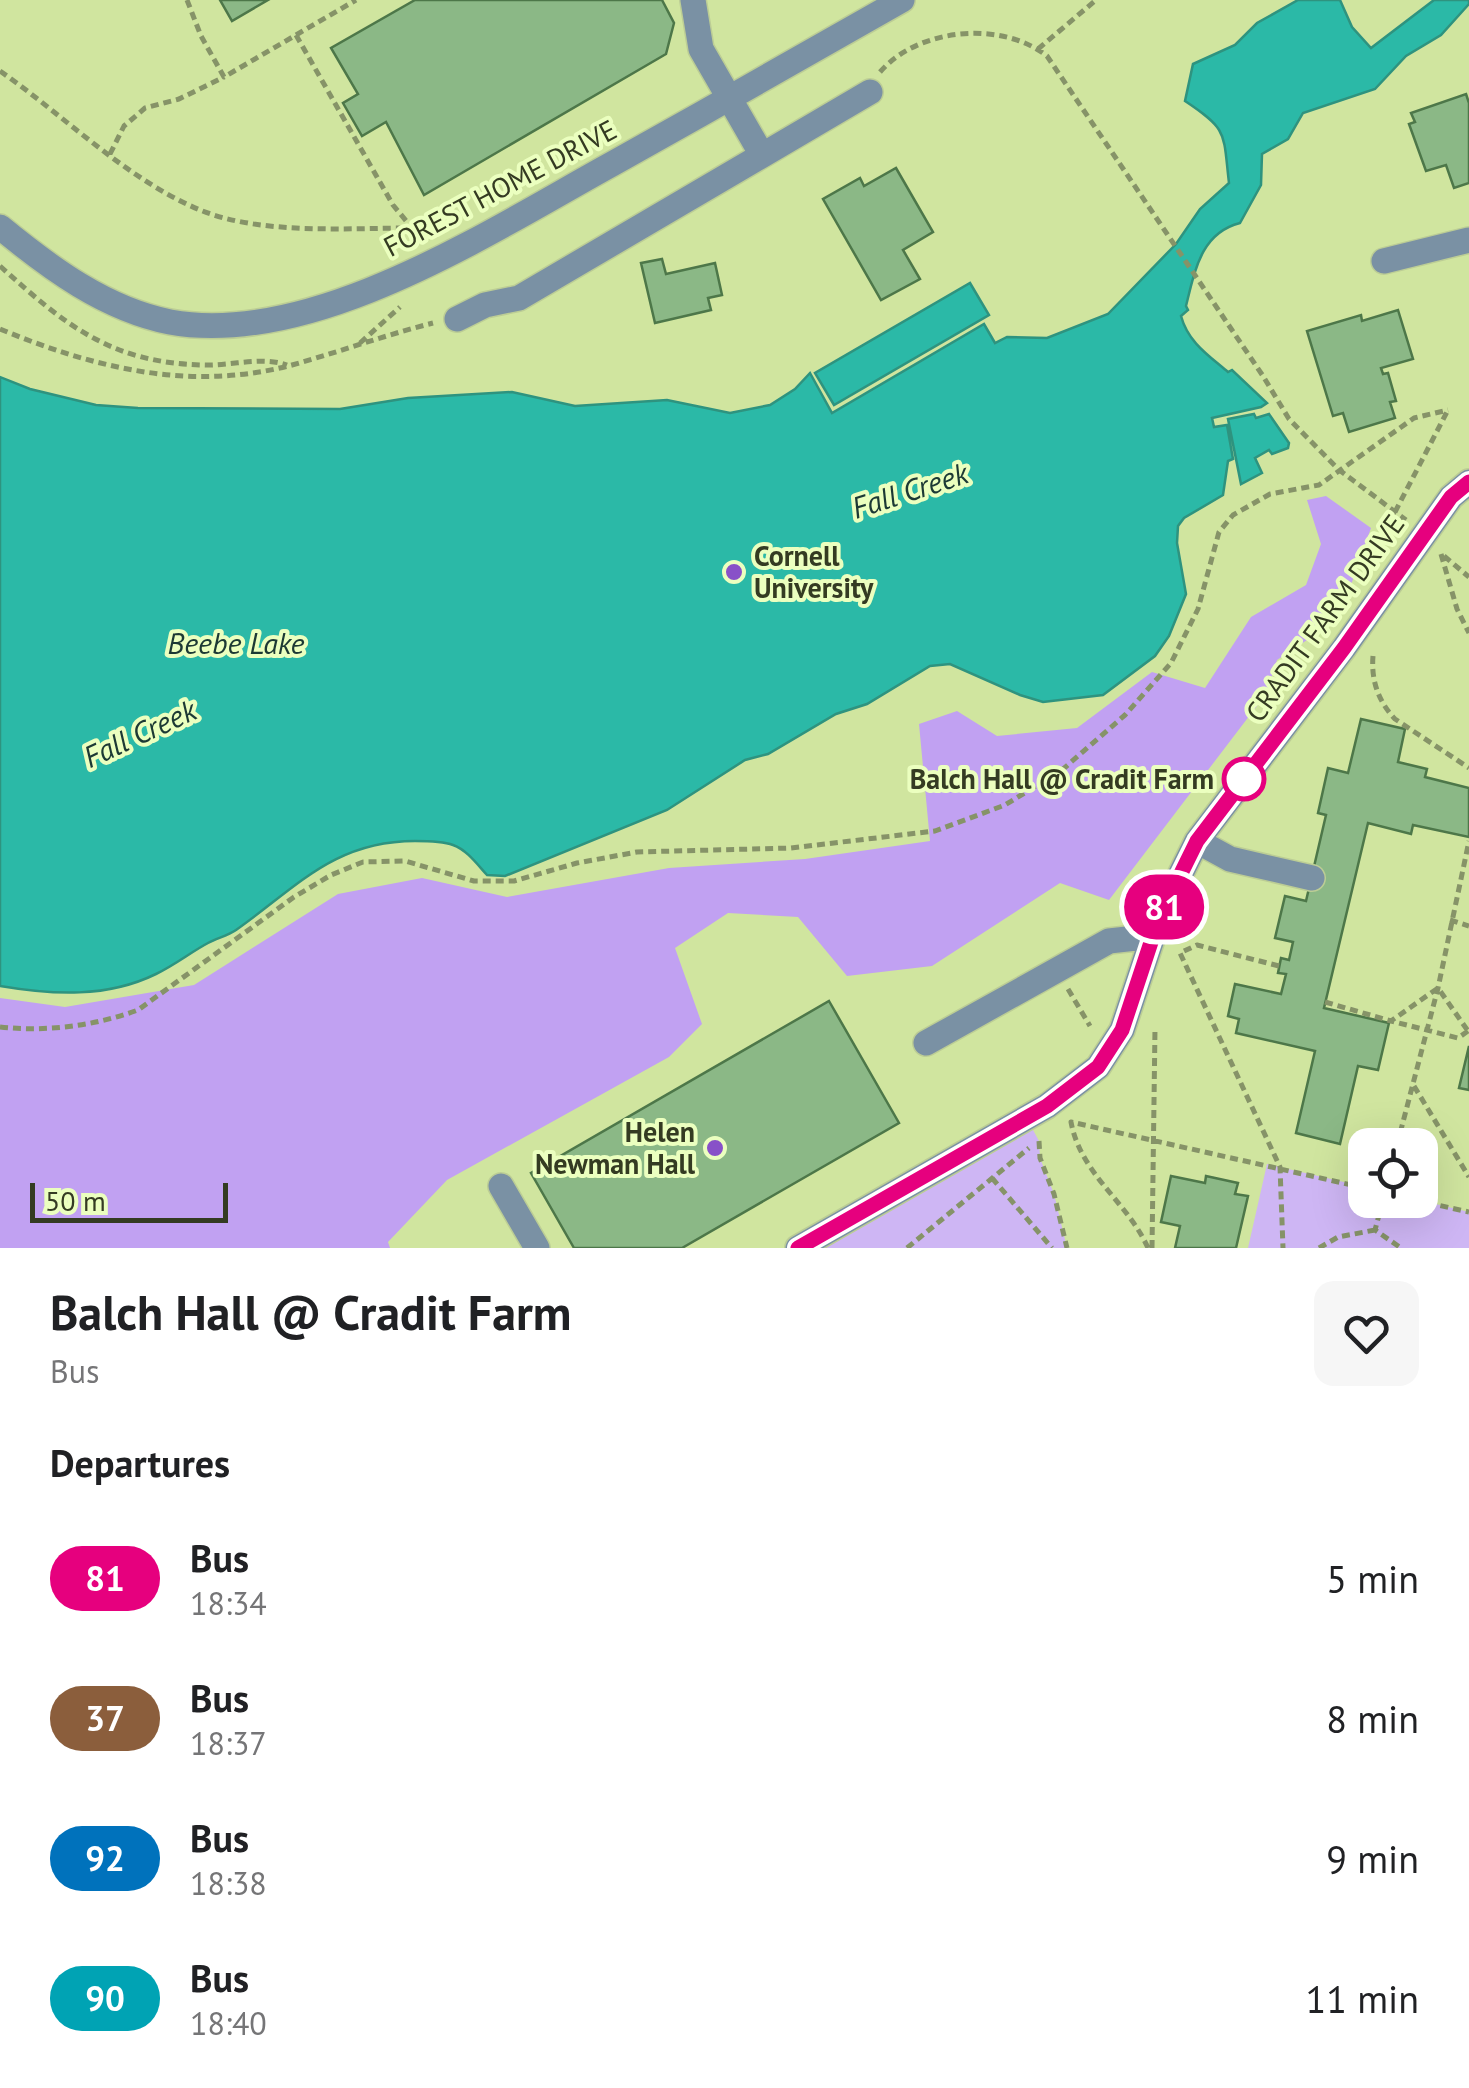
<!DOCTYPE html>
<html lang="en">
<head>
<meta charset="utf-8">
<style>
	:root { --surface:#fff; --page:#f6f6f6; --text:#202124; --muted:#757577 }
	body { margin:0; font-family:"PT Sans",sans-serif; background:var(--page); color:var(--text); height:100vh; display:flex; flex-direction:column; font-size:38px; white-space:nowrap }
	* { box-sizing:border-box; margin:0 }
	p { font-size:32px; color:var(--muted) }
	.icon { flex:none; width:55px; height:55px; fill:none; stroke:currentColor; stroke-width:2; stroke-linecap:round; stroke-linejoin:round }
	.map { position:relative; height:1248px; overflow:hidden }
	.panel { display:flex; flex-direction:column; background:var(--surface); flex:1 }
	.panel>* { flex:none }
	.badge { padding:0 20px; border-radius:32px; font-size:35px; line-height:65px }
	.buttons { position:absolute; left:1348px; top:1128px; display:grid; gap:20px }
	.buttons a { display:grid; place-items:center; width:90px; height:90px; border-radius:20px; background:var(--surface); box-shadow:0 10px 40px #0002; font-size:50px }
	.scale { position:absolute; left:30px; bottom:25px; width:198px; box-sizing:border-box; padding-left:10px; border:5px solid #343b22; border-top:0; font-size:28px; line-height:35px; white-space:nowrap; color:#343b22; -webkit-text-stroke:8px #ebffbf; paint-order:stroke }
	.map>.badge { position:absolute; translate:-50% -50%; box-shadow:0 0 0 5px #fff }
	h2 { padding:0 50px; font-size:38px; line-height:90px }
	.round { display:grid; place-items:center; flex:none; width:105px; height:105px; border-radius:20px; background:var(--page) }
	.summary { display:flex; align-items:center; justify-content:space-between; height:170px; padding:0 50px }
	h1 { font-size:48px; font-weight:800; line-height:75px }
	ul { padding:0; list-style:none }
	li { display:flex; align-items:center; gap:30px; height:140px; padding:0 50px }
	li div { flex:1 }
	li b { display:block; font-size:38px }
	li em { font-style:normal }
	li .badge { min-width:110px; font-weight:700; text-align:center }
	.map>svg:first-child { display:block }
</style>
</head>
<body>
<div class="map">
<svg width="1469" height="1248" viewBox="0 0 1469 1248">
	<rect width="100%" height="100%" fill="#def1b2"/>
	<path fill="#d0e59f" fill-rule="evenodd" d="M0,0H1469V1248H0ZM1365,1145H1420V1200H1365Z"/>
	<path fill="#ceb6f4" d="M1026,1117L1039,1141L1040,1158L1054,1194L1067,1248H798Z
		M1267,1164L1365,1187V1200H1419L1469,1212V1248H1248Z"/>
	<path fill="#c1a1f2" d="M1326,496L1371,528L1352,582L1316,634L1277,660L1266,694L1109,900L1060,883L932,966L847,976L798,917L728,913L675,948L702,1024L669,1057L447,1180L388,1242L390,1248H0V998L65,1007L194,985L338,894L422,878L507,897L669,868L805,859L930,841L919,724L957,711L997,736L1077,728L1152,672L1205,688L1251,617L1306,585L1321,544L1307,500Z"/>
	<path fill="#2bb9a7" stroke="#2e937f" stroke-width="2.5" d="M1298,0H1340L1352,27L1371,48L1434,0H1469V4L1441,35L1406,56L1375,89L1303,113L1288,139L1262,154L1261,185L1240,223C1201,233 1195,270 1186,306L1188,310L1181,316C1188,342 1208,355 1228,372L1232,370L1267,403L1261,407L1212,418L1214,427L1227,425L1233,459L1228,461L1223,495L1184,518L1178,526L1177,543L1186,594L1169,636L1155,656L1103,695L1043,702L1020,695L950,664L930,666L867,704L836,714L768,754L745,760L667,810L505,876L487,875C477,864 467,850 453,845C442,841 427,841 415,841C334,841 297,887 236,930C227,936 217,938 208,943C191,952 175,965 156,974C107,998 53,995 0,986V377L30,389L96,405L138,408L340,409L408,398L512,392L575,406L667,400L730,413L770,405L795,389L810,373L832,413L984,324L995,343L1007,337L1047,338L1108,314L1176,244L1200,209L1229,183C1223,133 1229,130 1185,101L1193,64L1235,45L1257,23Z
		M970,283L989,315L834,405L815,373Z
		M1254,414L1256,418L1269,414L1289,443L1288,448L1272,454L1269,450L1255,458L1262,473L1241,484L1228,419Z"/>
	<path fill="#8bb886" stroke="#4d7749" stroke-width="2.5" d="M220,0H268L232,21Z
		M415,0H662L674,23L666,54L424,195L386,122L362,136L343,103L358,94L331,48Z
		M1466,94L1469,103V183L1454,188L1446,165L1426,171L1409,124L1415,122L1411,113Z
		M896,168L933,232L903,250L920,279L881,300L823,199L860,178L864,186Z
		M662,259L666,274L715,263L722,295L708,298L711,310L655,323L641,263Z
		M1398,310L1413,359L1381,368L1383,374L1388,373L1396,401L1390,402L1395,418L1349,432L1343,413L1333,416L1307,331L1361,315L1362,321Z
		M1361,719L1405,729L1398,762L1427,769L1425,777L1469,788V837L1413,825L1411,834L1368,823L1324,1008L1389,1023L1378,1070L1358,1066L1340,1144L1296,1133L1315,1051L1236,1033L1239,1019L1228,1016L1235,984L1281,994L1286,974L1278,973L1281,958L1289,960L1293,942L1275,938L1285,896L1306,901L1326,815L1318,813L1328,768L1348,773Z
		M829,1001L899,1123L682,1248H574L531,1173Z
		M1469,1046V1090L1459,1088Z
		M1171,1176L1205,1183L1206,1176L1238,1183L1235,1194L1248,1196L1236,1248H1175L1180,1226L1161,1222Z"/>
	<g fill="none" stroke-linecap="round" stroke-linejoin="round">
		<g stroke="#bccd95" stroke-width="28">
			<path id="minor" d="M693,0L701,49L762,155
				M0,227C50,268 105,309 170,322C313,348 492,230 612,164C709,110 805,55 902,0
				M1384,261L1469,240
				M457,319L485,305L519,298L870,92
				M1197,841L1230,859L1312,878
				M926,1043L1109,941L1136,938L1150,942
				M501,1186L537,1248
				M798,1248L1047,1106L1098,1067L1122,1030L1159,918L1197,841L1344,648L1451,497L1469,482"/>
		</g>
		<path stroke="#869368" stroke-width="5" stroke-dasharray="8 5" stroke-linecap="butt" d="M187,0L201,36L224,77L356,0
			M296,35L393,205L412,228L431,235
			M1038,49L1096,0
			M0,71C66,117 126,179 200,210C261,235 347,228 412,228
			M880,72C918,28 1001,20 1047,56L1263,376L1289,419L1338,469L1406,520
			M110,154L124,126L145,108L179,99L224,77
			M0,266C65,325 111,363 203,365C230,366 262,356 287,365
			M0,329C94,368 191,392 292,365C339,352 385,335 433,323
			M360,343L400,307
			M1395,512L1448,410
			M1441,554L1457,609L1469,633
			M1444,556L1469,577
			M1373,656C1371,680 1378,701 1395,719L1469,768
			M1450,920L1469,926
			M1279,966L1197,945L1180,953L1280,1167L1283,1248
			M1068,989L1090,1026
			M1325,1002L1391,1021
			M0,1027C47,1032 94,1026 138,1010L294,897L331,875L363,862L405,861L474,881H514L577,863L637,852L791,848L935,831L1005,805L1062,770L1125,715L1171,663L1198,609L1219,532L1233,515L1270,494L1319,485L1414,418L1448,410
			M1468,1031L1458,1038L1391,1021L1438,988L1468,1031L1469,1032
			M1414,1086L1469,1177
			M1039,1141L1040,1158L1054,1194L1067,1248
			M1397,1145L1438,988L1469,841
			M992,1178L1052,1248
			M1383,1200L1375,1230L1401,1248
			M1415,1200L1469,1212
			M907,1248L1029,1148
			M1148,1248C1127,1201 1081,1175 1071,1122L1365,1188
			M1152,1248L1155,1028
			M1319,1248L1338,1237L1375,1230"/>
		<use href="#minor" stroke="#7a91a4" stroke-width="25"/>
	</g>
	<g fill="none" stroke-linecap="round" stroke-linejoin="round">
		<g stroke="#fff" stroke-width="22">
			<path id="line" d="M798,1248L1047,1106L1098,1067L1122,1030L1159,918L1197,841L1344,648L1451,497L1469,482"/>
		</g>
		<use href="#line" stroke="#e6007e" stroke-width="15"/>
	</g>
	<g fill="#8851c8" stroke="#ebffbf" stroke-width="4">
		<circle cx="734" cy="572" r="10"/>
		<circle cx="715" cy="1148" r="10"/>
	</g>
	<circle fill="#fff" stroke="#e6007e" stroke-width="5" cx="1244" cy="779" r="20"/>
	<g text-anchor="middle" stroke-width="8" stroke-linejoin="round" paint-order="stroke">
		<g font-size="28" fill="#343b22" stroke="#ebffbf">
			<text transform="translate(500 188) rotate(-28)" y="10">FOREST HOME DRIVE</text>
			<text transform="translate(1325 618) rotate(-54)" y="10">CRADIT FARM DRIVE</text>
		</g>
		<g font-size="28" font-weight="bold" fill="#343b22" stroke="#ebffbf" text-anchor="start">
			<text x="754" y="566">Cornell<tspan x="754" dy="32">University</tspan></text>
			<text x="695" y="1142" text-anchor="end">Helen<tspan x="695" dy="32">Newman Hall</tspan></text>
		</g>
		<g font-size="28" font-weight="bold" fill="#343b22" stroke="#ebffbf" text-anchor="end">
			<text x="1214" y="789">Balch Hall @ Cradit Farm</text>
		</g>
		<g font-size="30" font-style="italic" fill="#1c3934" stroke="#ebffbf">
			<text transform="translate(910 491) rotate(-18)" y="10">Fall Creek</text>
			<text x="236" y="654">Beebe Lake</text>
			<text transform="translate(140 734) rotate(-25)" y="10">Fall Creek</text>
		</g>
	</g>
</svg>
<div class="buttons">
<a><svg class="icon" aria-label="locate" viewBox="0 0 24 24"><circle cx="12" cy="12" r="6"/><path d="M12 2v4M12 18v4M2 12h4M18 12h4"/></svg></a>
</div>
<div class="scale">50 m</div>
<b class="badge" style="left:1164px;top:907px;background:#e6007e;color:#fff">81</b>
</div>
<section class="panel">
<div class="summary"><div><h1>Balch Hall @ Cradit Farm</h1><p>Bus</p></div><a class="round"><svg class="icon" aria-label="heart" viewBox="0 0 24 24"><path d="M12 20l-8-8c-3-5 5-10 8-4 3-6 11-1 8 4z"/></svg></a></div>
<h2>Departures</h2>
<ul>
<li><span class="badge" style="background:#e6007e;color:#fff">81</span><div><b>Bus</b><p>18:34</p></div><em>5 min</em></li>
<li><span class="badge" style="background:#8b5e3c;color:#fff">37</span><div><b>Bus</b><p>18:37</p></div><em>8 min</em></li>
<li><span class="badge" style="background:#0072bc;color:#fff">92</span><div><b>Bus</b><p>18:38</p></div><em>9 min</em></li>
<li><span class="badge" style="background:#00a3b4;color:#fff">90</span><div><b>Bus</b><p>18:40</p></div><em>11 min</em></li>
</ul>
</section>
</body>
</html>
